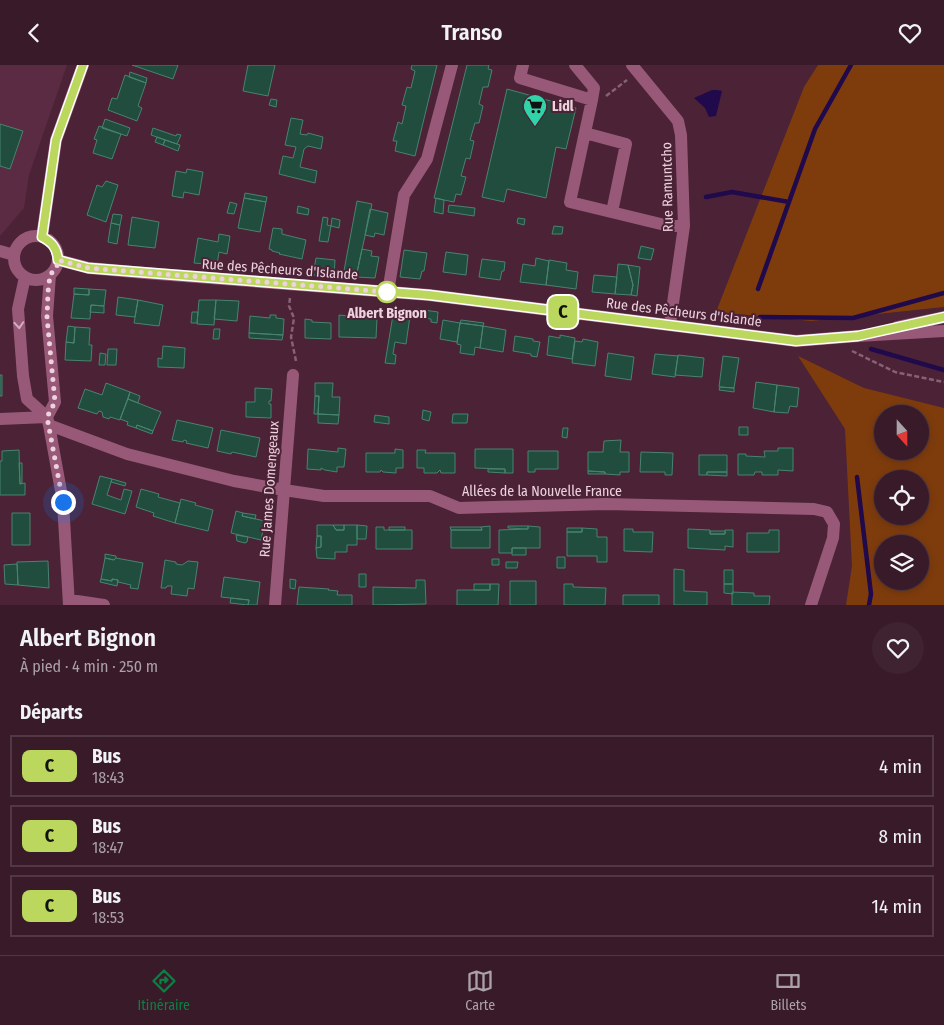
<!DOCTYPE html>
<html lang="fr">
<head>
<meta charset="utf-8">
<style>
	:root { --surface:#381a28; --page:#3f2330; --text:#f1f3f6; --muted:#aba1a8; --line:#523845; --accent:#0b8043 }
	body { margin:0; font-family:"Fira Sans Condensed",sans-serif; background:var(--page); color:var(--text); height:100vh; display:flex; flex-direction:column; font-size:19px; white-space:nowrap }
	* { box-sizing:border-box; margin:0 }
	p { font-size:16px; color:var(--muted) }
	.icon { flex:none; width:28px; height:28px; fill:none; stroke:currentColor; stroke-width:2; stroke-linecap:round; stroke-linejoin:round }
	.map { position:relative; height:540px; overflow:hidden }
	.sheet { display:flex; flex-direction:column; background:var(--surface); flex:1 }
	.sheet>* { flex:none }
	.badge { padding:0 10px; border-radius:8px; font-size:18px; line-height:32px }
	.needle { width:32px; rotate:159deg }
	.fabs { position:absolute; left:874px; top:340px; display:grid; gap:10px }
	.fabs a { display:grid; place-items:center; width:55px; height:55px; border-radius:50%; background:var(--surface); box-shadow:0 2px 8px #0003,0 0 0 1px var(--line); font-size:25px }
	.you { position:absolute; width:25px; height:25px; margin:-12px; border:4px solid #fff; border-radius:50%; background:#1a73e8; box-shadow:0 0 0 8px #1a73e833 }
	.map>.badge { position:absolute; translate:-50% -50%; box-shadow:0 0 0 2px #fff }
	h2 { padding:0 20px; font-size:19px; line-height:45px }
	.round { display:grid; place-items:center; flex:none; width:52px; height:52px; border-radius:26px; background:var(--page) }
	.overview { display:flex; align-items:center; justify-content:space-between; height:85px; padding:0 20px }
	h1 { font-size:24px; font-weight:600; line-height:38px }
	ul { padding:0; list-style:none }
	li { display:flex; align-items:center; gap:15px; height:62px; margin:0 10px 8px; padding:0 10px; border:2px solid var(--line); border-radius:0px }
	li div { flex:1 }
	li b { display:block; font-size:19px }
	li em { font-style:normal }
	li .badge { min-width:55px; font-weight:700; text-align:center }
	header { display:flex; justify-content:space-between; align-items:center; height:65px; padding:0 20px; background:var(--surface); font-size:22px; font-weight:600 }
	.tab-bar { display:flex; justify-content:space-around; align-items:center; height:70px; border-top:1px solid var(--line); background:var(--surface); font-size:14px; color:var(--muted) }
	.tab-bar a { display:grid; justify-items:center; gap:2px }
	.tab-bar .selected { color:var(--accent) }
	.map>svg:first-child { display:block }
</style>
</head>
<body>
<header><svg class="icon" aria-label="back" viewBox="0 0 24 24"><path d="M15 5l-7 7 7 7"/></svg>Transo<svg class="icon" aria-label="heart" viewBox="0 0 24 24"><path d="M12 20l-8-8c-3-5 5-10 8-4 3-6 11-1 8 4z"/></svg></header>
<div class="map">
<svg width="944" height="540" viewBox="0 0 944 540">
	<rect width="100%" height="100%" fill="#4b2236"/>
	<path fill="#5a2b42" d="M0,0H67L29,110L24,143L0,171Z"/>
	<path fill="#7e3c0d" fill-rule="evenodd" d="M818,0H944V242L811,256L716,247L804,22Z
		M798,291L864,323L944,343V540H846L852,501L845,364ZM882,349H920V386H882ZM882,414H920V451H882ZM882,479H920V516H882Z"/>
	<path fill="#200a4c" d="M712,25H717L722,26L716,51L709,52L705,43L694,33Z"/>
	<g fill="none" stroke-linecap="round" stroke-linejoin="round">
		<path stroke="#200a4c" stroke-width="4.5" d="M706,132L732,127L789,137
			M758,224L815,64L851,0
			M760,252L853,253L944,228
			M871,284L944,305
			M857,412L871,529L869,540"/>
	</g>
	<path fill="#204d3e" stroke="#49836f" d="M132,0H178L173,14Z
		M248,0H275L268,31L243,26Z
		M412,0H437L415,91L395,86L397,76H393L398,57L402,59L406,41L402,40L407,22L411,23L415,6L411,4Z
		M467,0H489L488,4L492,5L488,22H483L479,39L483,41L479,58H475L470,75L474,76L470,94L466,93L461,111L466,112L461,130L456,129L454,137L434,133Z
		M130,7L147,13L146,18L129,12Z
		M125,10L146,18L138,41L142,43L137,56L108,45L112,33L117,34Z
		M507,24L576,43L566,84L556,82L546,133L507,124L504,137L482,132Z
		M271,34L277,35L276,42L269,40Z
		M291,53L303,55L300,69L307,70L308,68L323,72L321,84L308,81L304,84L300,102L317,106L315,118L279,109L283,91L293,93L296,82L285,80Z
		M105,54L130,63L127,71L102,63Z
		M0,59L23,66L10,104L0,101Z
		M99,61L121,69L112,94L93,88L97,75L94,74Z
		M153,63L176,71L177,69L181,70L177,79L151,70Z
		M157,72L165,75L163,80L155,77Z
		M165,75L180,80L178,86L163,80Z
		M187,104L203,107L199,130L184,127L183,133L172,131L176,106L186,108Z
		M106,116L118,120L106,157L87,150L97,120L102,122Z
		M245,128L267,132L266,137L244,133Z
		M244,133L266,137L260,167L238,163Z
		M436,133L444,135L443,149L434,147Z
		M357,136L372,139L356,212L343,211Z
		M230,137L237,139L234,149L227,148Z
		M449,140L475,143L474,151L448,147Z
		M298,141L309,144L308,150L297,148Z
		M370,144L388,148L384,170L375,168L374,172L365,170Z
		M113,149L122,150L120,160L111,158Z
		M132,152L159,157L155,183L128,180Z
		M323,152L328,153L327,160L331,161L328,177L319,176Z
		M332,153L340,155L339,163L331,161Z
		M518,153L525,154L524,160L517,158Z
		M111,158L120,160L117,179L108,177Z
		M554,161L563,162L562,169H552Z
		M273,163L282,164V169L306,175L302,194L279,189L280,188L272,186V185L269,184Z
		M219,169L230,171L227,189L219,187L217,200L194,198L198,173L218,177Z
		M641,181L654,184L651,195L638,193Z
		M362,184L372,186L371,191L379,192L375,213L356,212Z
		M404,185L427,188L424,206H422L420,214L400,212Z
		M446,187L468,190L466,210L443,207Z
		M316,193L335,195L334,211L313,210Z
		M536,193L549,196L546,220L520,217L523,199L535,201Z
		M482,194L505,197L504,206H502L500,215L479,212Z
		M549,195L567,198L566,205L578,207L576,224L546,220Z
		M618,199L628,200L633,220L631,230L615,229Z
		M628,200L640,202L637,231L631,230L633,220Z
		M594,210L617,212L615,229L592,227Z
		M74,223L89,224V230L74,229Z
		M89,224L106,225L104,241L91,240L90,254L71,253L74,229L89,230Z
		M118,232L138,235L135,252L116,250Z
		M138,235L163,240L159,261L134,258Z
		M199,235H216L214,260L197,259Z
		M216,235L239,236L237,256L214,254Z
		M91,240L104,241V248L90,247Z
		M417,244L438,247L437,258L431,257V254L416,252Z
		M192,247H198L197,258H191Z
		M398,249L410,251L406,279L395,277L393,289L396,290L395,299L385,298L393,250Z
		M270,250H276V253L284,254L283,270L249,268L250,251L270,253Z
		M339,250L349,251V253H377L376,273L339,272Z
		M305,254L312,255V257L331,258V274L305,273Z
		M443,255L460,258L457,277L440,274Z
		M461,255L484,258L483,261L460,258Z
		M460,258L483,261L480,283L475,282L474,290L460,288L461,280L457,279Z
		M68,261L75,262L74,278L66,277Z
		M483,261L506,265L503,287L480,283Z
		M75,262L90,263L89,280H92L91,296L65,295L66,277L74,278Z
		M214,264H220L219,274H213Z
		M249,268L283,270L282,275L249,273Z
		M560,270L575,273L572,294L547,290L549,271L560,273Z
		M515,271L533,274V276L540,277L537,292L531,291V289L513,286Z
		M583,274L598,277L595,301L572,298L575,276L582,277Z
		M163,281L185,283L184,303L158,302V293L162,294Z
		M108,284H117L116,300H107Z
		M100,288L106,289L105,300H99Z
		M608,288L634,292L631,315L605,311Z
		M655,289L678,291L675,312L652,309Z
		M678,290L704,293L702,312L675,310Z
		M723,291L739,293L734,323L719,322Z
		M0,310H2V331H0Z
		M756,317L777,320L774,347L753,343Z
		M106,318L130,327L120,355L110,352L109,354L103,352L102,347L99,346L97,349L78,343L85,324L102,330Z
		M315,318H333L332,332H340L339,350L318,349L319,331H315Z
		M777,320L799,323L797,342L790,341L788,348L774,347Z
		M720,322L734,323V327L719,325Z
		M255,323L272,324L271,336H269V339H271V353L246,352V337H255Z
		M130,327L140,331L138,338L128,334Z
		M315,331H319L318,349H314Z
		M128,334L161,347L153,366L137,360L136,363L127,360L128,357L120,354Z
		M423,345L431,347L429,356L422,354Z
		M318,349L339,350L338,359L318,358Z
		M453,349H468L467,358H452Z
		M375,350L389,352V359L374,357Z
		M177,355L213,363L208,383L186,378L187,376L184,375L183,377L172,375Z
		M137,360L153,366L152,369L136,363Z
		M739,362H748V370H739Z
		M563,363H568L567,373L562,372Z
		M221,365L260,373L256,392L232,387L231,389L217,386Z
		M621,375L620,387H629V407H620V410L605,409V407L588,406V387H603L604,376Z
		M338,383L346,384L344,402H337V407L325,405L321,403V405L307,404L308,384L338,387Z
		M778,383H793V406L778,405V410H762V407H755L754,410H738V389H746V391L765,392L764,386H778Z
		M395,384L403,385V403H396V408L383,407L381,405L380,407H366V388H395Z
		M475,384H513V408H505V404L475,403Z
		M19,385L20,419L25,418V430H0V396H2V386Z
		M417,385H426L425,388H455V408H441L440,405L437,408H424V403H417Z
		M528,386H558V404H535V407H528Z
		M641,387L673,388L672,410H665V407H640Z
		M699,390H727V407H707V410H699Z
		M19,398H22V418L20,419Z
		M488,404H505V408L488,407Z
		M588,406L605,407V409H588Z
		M707,407H727V411L707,410Z
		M100,411L112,414L107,430L121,435L124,424L132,426L125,449L92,439Z
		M112,414L126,418L125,421L111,417Z
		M141,424L159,429L158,432L180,438L175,458L153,451L154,448L136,442Z
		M181,434L196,438L195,440L213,445L208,466L175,458Z
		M236,446L243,448L242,451L265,456L261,475L231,468Z
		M12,448H30V480H12Z
		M243,448L256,450L255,454L242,451Z
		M317,460H333L336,465H344V460H357V480H347V487H335V494L317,493L316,483L321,482V471H317Z
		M333,460H344V465H336Z
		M357,460L367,461L366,474H357Z
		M490,461V483H451V465H482L481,462Z
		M508,461H528V464L508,463Z
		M528,461L540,462V483H512V488H499V465L528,464Z
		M376,462H384V465H412V484H376Z
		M389,462H405V465H389Z
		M450,462H481L482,465H451Z
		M567,463H582V467H567Z
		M582,463L597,464V472H607V497H597V491H567V467H582Z
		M624,464H633V467H653L652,487L624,486Z
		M688,464L710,465V469H725V465H733V482L725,481V485L688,483Z
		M769,465H779V487H747V468H769Z
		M710,466H725V469H710Z
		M236,470L248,472L247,477L245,478L237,476Z
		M317,471H321V482L316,483Z
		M512,483H526V490H512Z
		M105,489L116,491V493L114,495L105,493Z
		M557,492H565V503H557Z
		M105,493L114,495L116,493L143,498L138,524L130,523L131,520L118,517V515L112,514V516L101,514Z
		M492,494H499V500H492Z
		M165,495L176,497V499L182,500L188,496L198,497L194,524L188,523L187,531L171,529L172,521H167L166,523H161Z
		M48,496L49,523L18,520L17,497Z
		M506,497H518L517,503H506Z
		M17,499L18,520L5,519L4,500Z
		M674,504L684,505V526L707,527V540H674Z
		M724,505H733V519H724Z
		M359,509H366V522H359Z
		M224,512L260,517L257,540H248L249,535L221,532Z
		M101,514L112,516V514L118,515L117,521L100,517Z
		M290,514L296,515L295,524L290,523Z
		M416,515H425L426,539L373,540V522L416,523Z
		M510,516H536V540H510Z
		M474,519H490V525H474Z
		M490,519H499L498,540H457V525H490Z
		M564,519H573V522L606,523L605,540H564Z
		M724,519H733V529L724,528Z
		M299,522L329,524L328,525L338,526L337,530H352V540H297Z
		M732,527L754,528V531H770L769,540H732Z
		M623,530H659V540H623Z
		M231,533L249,535L248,540L230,538Z"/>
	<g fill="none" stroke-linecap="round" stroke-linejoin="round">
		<path stroke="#876273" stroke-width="2.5" stroke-dasharray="5 2.5" stroke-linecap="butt" d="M606,31L627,15
			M290,233L289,241L294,253L291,272L296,296
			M852,286L895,307L944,317"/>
		<path stroke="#975977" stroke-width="12" d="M523,0L520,13L592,35L570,137L669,161H684
			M575,0L594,23L592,35
			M632,0L678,56L681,70L684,161L670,259
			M585,68L626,79L612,147
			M14 193a22 22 0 1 1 44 0a22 22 0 1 1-44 0Z
			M42,172L56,75L83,0
			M0,186L14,190
			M58,195L89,203L145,208L429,230L796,276L858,271L944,266
			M25,212L18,244L23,311L27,334L47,352L49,360L63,437L69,540
			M388,227L404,130L427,94L452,0
			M897,262L944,252
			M47,352L55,337L47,251L50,210
			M0,354L47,352
			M49,360L127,389L234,416L284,425L324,431H430L459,443L606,439L814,444L827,447L834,459L833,473L811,540
			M70,535L104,540
			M275,540L293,310"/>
	</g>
	<defs><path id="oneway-chevron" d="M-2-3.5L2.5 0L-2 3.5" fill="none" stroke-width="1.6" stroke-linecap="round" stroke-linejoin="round" transform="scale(1.25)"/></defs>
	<use stroke="#d4aebf" href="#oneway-chevron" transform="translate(19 260) rotate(86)"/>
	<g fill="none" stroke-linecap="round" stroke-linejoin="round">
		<g stroke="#fff" stroke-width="11">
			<path id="line" d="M83,0L56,75L42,172C52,177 57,183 58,195L88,203L126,206L429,230L796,276L858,271L944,252"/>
		</g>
		<use href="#line" stroke="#bbd75e" stroke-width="8"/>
		<path stroke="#eed2de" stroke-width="5" stroke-dasharray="0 9" d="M63,437L47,352L55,337L47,252L48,227L50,210L57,201L58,195L88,203L388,227H387"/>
	</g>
	<defs>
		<g id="supermarket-pin" transform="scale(1.25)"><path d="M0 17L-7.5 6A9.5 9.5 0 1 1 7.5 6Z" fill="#31d4a9" stroke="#4b2236"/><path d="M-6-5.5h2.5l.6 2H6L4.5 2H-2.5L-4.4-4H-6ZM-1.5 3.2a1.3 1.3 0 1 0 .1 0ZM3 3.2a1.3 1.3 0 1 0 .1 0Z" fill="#111"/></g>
	</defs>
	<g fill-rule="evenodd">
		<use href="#supermarket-pin" x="535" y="41"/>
	</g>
	<circle fill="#fff" stroke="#bbd75e" stroke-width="2.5" cx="387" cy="227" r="10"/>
	<g text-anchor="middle" stroke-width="4" stroke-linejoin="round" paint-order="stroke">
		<g font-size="14" font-weight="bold" fill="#eed2de" stroke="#4b2236" text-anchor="start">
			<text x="552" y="46">Lidl</text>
		</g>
		<g font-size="14" fill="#eed2de" stroke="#4b2236">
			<text transform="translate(667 122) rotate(-91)" y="5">Rue Ramuntcho</text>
			<text transform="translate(280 204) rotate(4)" y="5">Rue des Pêcheurs d'Islande</text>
			<text transform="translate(684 247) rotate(7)" y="5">Rue des Pêcheurs d'Islande</text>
			<text transform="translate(269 424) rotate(-86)" y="5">Rue James Domengeaux</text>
			<text x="542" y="431">Allées de la Nouvelle France</text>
		</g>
		<g font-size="14" font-weight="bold" fill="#eed2de" stroke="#4b2236">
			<text x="387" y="253">Albert Bignon</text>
		</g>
	</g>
</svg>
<div class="fabs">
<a><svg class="needle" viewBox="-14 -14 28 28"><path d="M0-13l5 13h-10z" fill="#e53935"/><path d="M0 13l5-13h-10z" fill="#aba1a8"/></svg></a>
<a><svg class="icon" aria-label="locate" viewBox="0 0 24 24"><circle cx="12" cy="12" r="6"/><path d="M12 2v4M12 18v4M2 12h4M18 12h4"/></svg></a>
<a><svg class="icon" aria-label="layers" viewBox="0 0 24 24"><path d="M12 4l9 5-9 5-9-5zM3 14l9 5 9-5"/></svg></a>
</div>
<div class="you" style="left:63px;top:437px"></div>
<b class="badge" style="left:563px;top:247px;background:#bbd75e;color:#111">C</b>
</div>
<section class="sheet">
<div class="overview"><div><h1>Albert Bignon</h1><p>À pied · 4 min · 250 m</p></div><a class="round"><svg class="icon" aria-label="heart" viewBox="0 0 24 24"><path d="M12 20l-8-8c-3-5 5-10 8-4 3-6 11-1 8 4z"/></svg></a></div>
<h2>Départs</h2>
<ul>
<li><span class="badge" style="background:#bbd75e;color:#111">C</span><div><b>Bus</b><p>18:43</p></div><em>4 min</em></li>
<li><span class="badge" style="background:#bbd75e;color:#111">C</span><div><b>Bus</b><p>18:47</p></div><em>8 min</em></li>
<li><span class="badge" style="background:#bbd75e;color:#111">C</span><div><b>Bus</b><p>18:53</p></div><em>14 min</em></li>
</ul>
</section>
<nav class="tab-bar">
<a class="selected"><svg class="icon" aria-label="directions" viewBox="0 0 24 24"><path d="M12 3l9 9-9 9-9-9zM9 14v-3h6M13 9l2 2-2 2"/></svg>Itinéraire</a>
<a><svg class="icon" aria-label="map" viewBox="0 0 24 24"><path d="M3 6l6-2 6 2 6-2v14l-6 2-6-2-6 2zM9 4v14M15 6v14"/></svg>Carte</a>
<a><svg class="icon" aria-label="tickets" viewBox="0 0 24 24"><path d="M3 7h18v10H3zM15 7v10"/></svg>Billets</a>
</nav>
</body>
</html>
